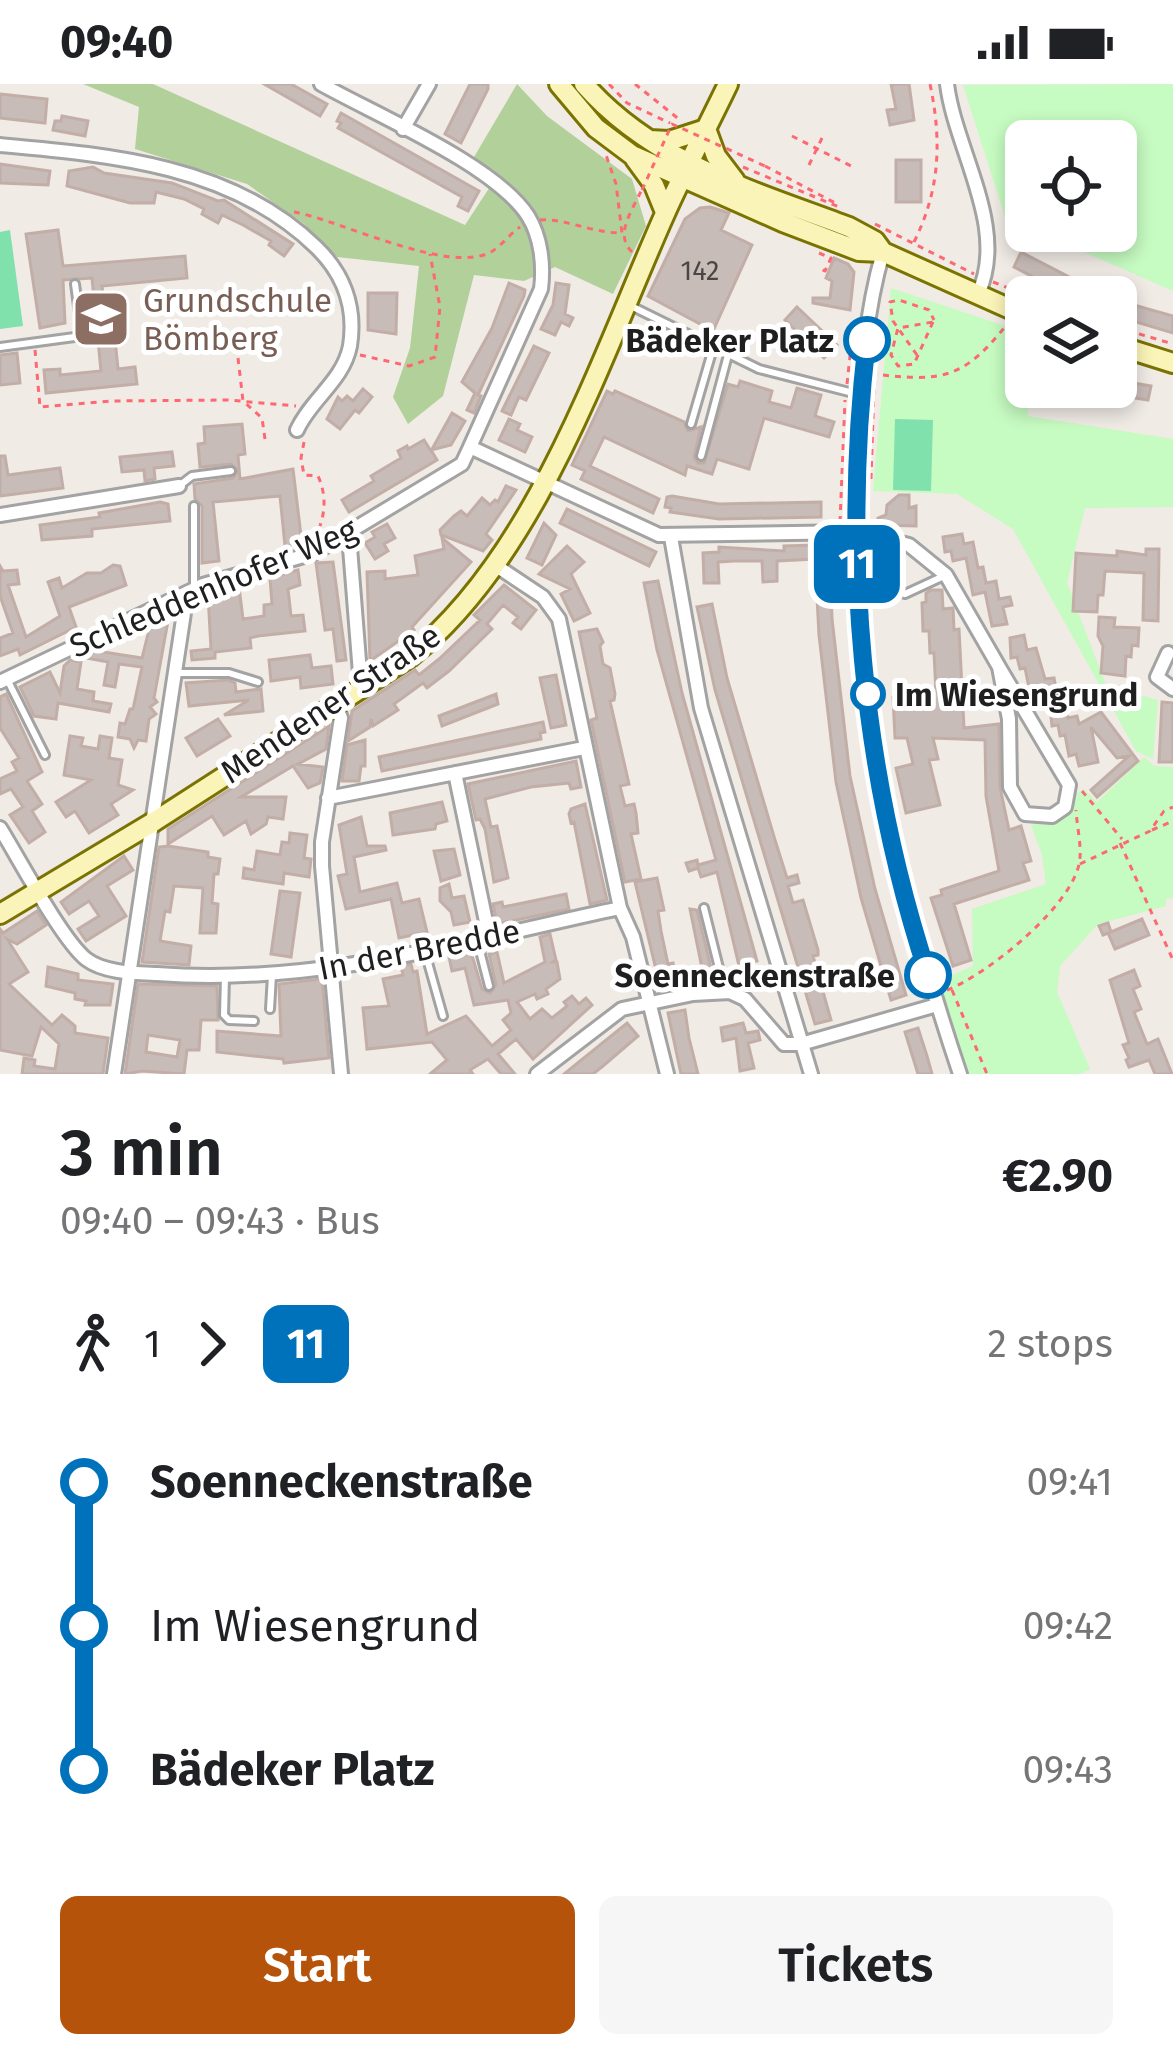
<!DOCTYPE html>
<html lang="en">
<head>
<meta charset="utf-8">
<style>
	:root { --surface:#fff; --page:#f6f6f6; --text:#202124; --muted:#757577; --accent:#b45309 }
	body { margin:0; font-family:"Fira Sans",sans-serif; background:var(--page); color:var(--text); height:100vh; display:flex; flex-direction:column; font-size:45px; white-space:nowrap }
	* { box-sizing:border-box; margin:0 }
	p { font-size:39px; color:var(--muted) }
	.icon { flex:none; width:66px; height:66px; fill:none; stroke:currentColor; stroke-width:2; stroke-linecap:round; stroke-linejoin:round }
	.map { position:relative; height:990px; overflow:hidden }
	.drawer { display:flex; flex-direction:column; background:var(--surface); flex:1 }
	.drawer>* { flex:none }
	.badge { padding:0 24px; border-radius:18px; font-size:42px; line-height:78px }
	.tools { position:absolute; left:1005px; top:36px; display:grid; gap:24px }
	.tools a { display:grid; place-items:center; width:132px; height:132px; border-radius:18px; background:var(--surface); box-shadow:0 6px 18px #0003; font-size:60px }
	.map>.badge { position:absolute; translate:-50% -50%; box-shadow:0 0 0 6px #fff }
	.legs { display:flex; align-items:center; gap:18px; height:132px; padding:0 60px; font-size:39px }
	.legs p { margin-inline-start:auto }
	.overview { display:flex; align-items:center; justify-content:space-between; height:204px; padding:0 60px }
	h1 { font-size:66px; font-weight:600; line-height:90px }
	.button { display:flex; gap:24px; margin-top:auto; padding:24px 60px }
	.button a { flex:1; height:138px; border-radius:18px; background:var(--accent); color:#fff; font-size:48px; font-weight:600; line-height:138px; text-align:center }
	.button a+a { background:var(--page); color:var(--text) }
	ul { padding:0 60px; list-style:none }
	li { display:flex; align-items:center; gap:42px; height:144px; font-size:45px }
	li i { display:grid; place-items:center; width:18px; height:100%; margin:0 15px; background:currentColor }
	li i::after { content:''; width:30px; height:30px; margin:-15px; border:9px solid; border-radius:50%; background:var(--surface) }
	li p { margin-inline-start:auto }
	li:first-child i { background:linear-gradient(#0000 50%,currentColor 0) }
	li:last-child i { background:linear-gradient(currentColor 50%,#0000 0) }
	.status { display:flex; justify-content:space-between; align-items:center; height:84px; padding:0 60px; background:var(--surface); direction:ltr }
	.status svg { height:33px; fill:currentColor }
	.map>svg:first-child { display:block }
</style>
</head>
<body>
<div class="status"><b>09:40</b><svg viewBox="0 0 49 12"><path d="M0 12V9h3v3zM5 12V6h3v6zM10 12V3h3v9zM15 12V0h3v12zM26 1h20v11H26zM47 4h2v5h-2z"/></svg></div>
<div class="map">
<svg width="1173" height="990" viewBox="0 0 1173 990">
	<rect width="100%" height="100%" fill="#f0ebe5"/>
	<path fill="#b2d099" d="M83,0H153L465,141L497,92L474,73L517,0L547,32L632,95L646,142L613,210L555,183L524,197L474,191L443,312L408,340L393,313L410,264L419,182L337,173L303,139L247,100L135,65L139,23Z"/>
	<path fill="#c6fbc1" d="M1173,0V207L1036,147H1116V57H1026V143L1005,133L963,1Z
		M891,204L1026,249L1028,332L1173,355V423L1085,424L1067,499L1106,601L1158,616L1153,675L1136,667L1013,445L957,410L873,407Z
		M1144,673L1154,682L1173,683V814L1166,815V822L1098,840L1060,882L1057,908L1090,985L1080,990H966L934,899L973,882L972,825L1046,800L1042,771L1031,741L1064,733L1071,713L1084,705L1097,718Z"/>
	<path fill="#81e1ac" d="M10,146L23,242L0,245V148Z
		M895,335L933,336L931,407L893,406Z"/>
	<path fill="#c8bcb8" stroke="#c2aea7" stroke-width="3" fill-rule="evenodd" d="M264,0H291L327,20L320,32Z
		M470,0H488V5L461,59L445,50Z
		M891,0H909L914,36L890,41L887,26L896,25Z
		M0,10L47,15L45,39L0,34Z
		M341,29L479,107L468,127L458,122L462,113L338,44L341,39L337,37Z
		M62,32L88,37L85,52L53,46L55,37H61Z
		M896,76H921V118H896Z
		M0,80L50,87L48,101L0,99Z
		M93,83L104,89L172,99L218,117L224,116L293,160L284,172L269,161L271,157L243,141L222,131L218,139L202,130L204,125L184,115L156,108L154,119H130L67,102L69,87Z
		M710,123L729,129L721,146L752,161L713,247L648,212L685,135L700,124Z
		M58,146L63,182L185,172L187,194L102,202L105,226H112L118,285L135,283L137,300L46,309L44,286L60,285V291L101,287L92,194L63,196L65,239L40,244L26,150Z
		M1021,168L1071,194L1064,209L1014,183Z
		M834,174L848,180L854,188L850,226L813,219V214H830L832,197L826,194Z
		M509,199L525,206L524,212L478,311L481,312L474,329L467,326L475,309L462,298L492,244Z
		M556,199L569,201L565,230L573,234L569,242L561,238L555,251L541,245L553,221Z
		M368,209H397L396,250L368,246Z
		M1116,216L1173,232V249L1116,232Z
		M797,223L837,261L824,274L785,236Z
		M534,262L549,269L526,316L519,313L511,331L502,327Z
		M17,269L20,299L0,301V271Z
		M1116,296L1151,302L1148,316L1097,308L1098,303H1116Z
		M740,297L772,307L769,318L791,324L797,304L821,311L815,332L834,338L829,353L764,334L749,385L717,375L712,390L687,382L685,391L604,353L590,382L659,415L653,429L581,395L585,387L572,381L607,307L613,310L615,307L684,338L688,347L701,343L694,373L698,379H704L728,300L738,303Z
		M363,305L372,313L359,329L355,326L340,345L327,335L338,313L342,317L347,312L353,317Z
		M452,329L465,337L451,361L431,366L437,376L349,428L342,416L374,397L371,392L401,374L398,367L407,362L408,365L424,356L431,367Z
		M509,335L520,340L517,346L532,353L525,368L499,356Z
		M242,340L245,370L238,371L240,395L293,385L302,460L285,462L280,412L213,418L219,477L202,479V422L195,415L194,400L233,394L238,387L231,380L200,383L198,360L205,359L204,343Z
		M172,368L174,382L154,384L155,395L145,397L144,386L122,388L120,373Z
		M0,372H5L8,391L60,384L63,404L0,412Z
		M506,402L516,406L486,450L492,456L483,467L441,451L440,446L454,432L461,427L467,432L482,414L490,421L495,416L498,418Z
		M899,411H909V424L916,422V442L877,441L878,434L886,431L887,421Z
		M672,412L719,420L821,418V433L719,435L670,428L671,424L665,423L667,413Z
		M160,418L168,420L170,437L92,445V452L42,456L40,441L100,433L99,429Z
		M567,425L656,468L649,482L560,439Z
		M544,439L556,451L542,481L527,474Z
		M387,440L395,454L384,460L388,467L375,475L365,459L375,453L372,448Z
		M962,450L964,460L973,458L978,484L983,483L986,499L996,497L999,515L1010,513L1012,521L1003,523L1007,540L992,542L985,508L973,511L966,474L953,477L951,467L945,468L943,453Z
		M442,454L471,478L412,543L414,546L370,577L367,488L385,487V495L418,491L415,472L444,465Z
		M815,461V475L777,477V497L763,498L762,477H734L718,478L719,499H704L703,469L719,468V463L784,467V462Z
		M567,462L584,478L571,490L590,529L574,537L561,510L570,505L539,490Z
		M1146,465H1159L1158,537L1143,536L1144,489L1105,487L1103,511H1098L1097,528L1073,527L1076,469L1117,472V467L1146,471Z
		M815,475H830L832,535L850,692L875,805L906,911L891,916L861,814L836,698L819,551Z
		M333,478L346,576L337,577L333,545L325,546L316,479Z
		M113,481L120,482L126,501L69,523L76,543L20,571L18,565L0,572V554L13,549L0,512V482L3,487L17,486L19,500L8,501L26,553L60,532L48,498L59,494L62,504L87,489H101Z
		M298,486L300,501L288,505L291,532L303,531L305,547L258,552L250,554L251,564L215,568V574L192,576L191,567L211,565L208,511L239,503L243,535L264,532V521L272,520L270,494Z
		M658,497L682,609L757,877L739,882L717,788L701,793L698,784L689,787L686,779L697,776L698,781L716,776L657,566L644,499Z
		M504,501L536,526L521,545L513,539L518,533L503,521L487,540L492,545L449,587L427,604L423,599L394,620L398,626L373,642L371,635L370,643L348,657L352,627L415,586L419,591L439,575L480,536L474,531Z
		M931,506H942L943,525L953,524L954,546L959,545L964,644L999,640L1000,703L1009,746L1021,742L1031,777L1023,779L1029,796L954,820L971,876L953,882L931,814L942,811L941,806L999,787L986,712L985,656L933,654L938,675L929,676L940,721L906,729L896,684L913,680L907,654H895L893,613L936,609L934,569H930L929,547H923L922,519L926,518V509Z
		M712,520L727,594L775,756L787,794L797,791L799,799L788,802L793,819L803,816L818,866V871L813,872L831,936L815,940L715,606L697,523Z
		M1099,533L1115,534L1114,543L1139,544L1138,562L1132,561L1131,573L1126,572L1125,592L1101,589L1103,562L1098,552Z
		M157,535L168,537L154,614L157,618L150,623L156,630L149,635L146,657L138,656L134,664L130,655L118,653L120,639L125,640L130,625H133L142,583L119,580L115,603L104,601L108,578L86,574L84,570L91,566L142,574L151,538Z
		M597,545L603,558L600,562L603,580L610,584L615,610L614,616L610,617L629,700L620,702L625,722L634,720L636,729L638,749L631,750L641,795L625,798L591,636L597,634L579,548Z
		M1024,551L1027,566L1036,564L1045,595L1054,594L1059,620L1065,619L1068,634L1077,632L1079,640L1101,628L1138,677L1097,713L1091,706L1129,672L1117,674L1091,643L1098,678L1079,682L1076,670L1069,672L1065,651L1060,652L1058,641L1052,642L1049,612L1038,615L1035,603L1029,604L1025,584L1020,585L1017,573L1011,574L1010,554Z
		M310,571L312,584L331,582L333,600L301,604L300,593L271,597L269,576Z
		M70,576L81,578L77,605L94,608L93,617L111,620L109,628L58,619L56,635L34,632L20,603L50,588L60,609L64,582Z
		M556,591L566,641L551,644L540,594Z
		M228,596L235,599L236,608L261,605L263,627L224,631L249,616L189,622L186,599Z
		M6,610L42,688L27,697L42,720L32,727L45,748L29,759L10,731L23,723L11,705L0,710V695L17,687L12,678L19,674L0,644V613Z
		M496,610L498,620L442,642L439,632Z
		M1162,618L1173,619V678H1159Z
		M218,635L230,652L197,672L186,654Z
		M543,638L545,648L540,649L541,655L382,687L379,673Z
		M329,642L326,665L298,680L323,683L320,699L308,704L293,682L241,713H286L283,735L268,733L266,740L251,750L246,737L224,751L212,732L168,760V745Z
		M70,652L83,654L81,662L98,665L100,652L112,654L109,674L122,676L118,701L133,706L111,720L118,731L89,749L75,727L66,733L56,718L91,696L64,691Z
		M365,656V682H361L359,697H342L347,661Z
		M576,677L581,703L571,705L569,699L531,703L485,715L491,743L497,742L508,794L494,798L485,745L480,735L476,736L468,700Z
		M442,718L447,737L436,740L435,745L393,751L390,729Z
		M585,720L607,816L590,820L574,738L571,739L569,730L571,725Z
		M361,733L367,762H385L386,766L354,773L360,808L397,799L402,819L419,815L427,848L399,854L391,815L346,825L338,792L347,790L339,741Z
		M290,749L307,751L304,774L311,775L309,793L284,789L283,800L243,794L244,784L254,786L257,767L280,771L282,758L289,759Z
		M168,762L208,768V773L220,775L218,790H214L212,819L218,820L216,849H200L203,804L174,802L170,828L165,827L160,857L191,862L189,881L142,878L159,763Z
		M454,765L460,791L441,797L434,767Z
		M124,772L133,786L107,802L126,832L86,857L78,845L99,832L89,817L69,830L61,818Z
		M657,794L664,826L658,827L661,847L668,880L673,879L676,895L659,898L635,798Z
		M449,800L452,814L464,812L470,838L454,841L451,828L440,817V804Z
		M280,807L300,809L291,873L271,870Z
		M566,810L569,825L497,840L493,820L502,818L503,823Z
		M690,825L697,826L712,888L709,899H705Z
		M37,827L46,841L17,860L7,855L28,888L9,900L52,941L62,931L75,942V949L108,954L103,990H22L24,974L35,976L34,982L55,985L59,960L41,943L32,972L0,966V845L3,849Z
		M1142,835L1149,851L1115,865L1108,849L1103,851L1099,842L1108,839L1111,848Z
		M550,850L556,876L553,878H557L560,895L546,905L548,910L537,915L535,910L517,918L530,935L542,925L552,934L567,922L564,918L572,912L579,920L586,914L592,921L533,975L516,955L498,970L515,990H501L488,975L470,986L473,990H430L447,976L432,958L367,965L363,924L389,922L383,895L403,891L401,882L411,880L413,888L417,887L427,950L466,932L492,962L511,946L503,936L511,929L508,916L474,921L465,884L452,887L449,873L471,868L482,905L490,909L496,901L489,870L497,868L504,899L545,878L540,853Z
		M48,883L78,890V896L113,900L110,921H85L86,917L75,915V909L46,902Z
		M1134,886L1140,902L1133,905L1141,925L1134,928L1147,960L1158,955L1172,990H1155L1149,976L1129,983L1126,976L1129,974L1123,961L1129,959L1110,896Z
		M322,895L329,974L284,979L283,975L217,968V947L281,952L279,900Z
		M138,900L217,902L218,936H201L199,966H187L184,990L142,987L125,990ZM148,951L180,956L177,973L146,968Z
		M685,926L689,954L698,990H681L668,929Z
		M627,939L638,952L603,982L593,990H564Z
		M743,939L746,949L758,947L760,956L748,959L754,984L740,987L736,954L723,957L721,944Z
		M918,944L927,972L932,990H918L905,948Z"/>
	<g fill="none" stroke-linecap="round" stroke-linejoin="round">
		<g stroke="#a3a3a3" stroke-width="12">
			<path id="lane" d="M631,222L759,285L861,311
				M0,263L82,252L75,200
				M691,340L714,261
				M701,372L728,271
				M179,402L192,392L231,387
				M194,422V502
				M905,510L946,491
				M176,589H229L258,598
				M7,595L45,671
				M704,824L725,908
				M478,859L489,902
				M425,868L443,932
				M225,893L224,931L229,936L254,937
				M270,925L272,891"/>
		</g>
		<g stroke="#a3a3a3" stroke-width="18">
			<path id="street" d="M321,0C376,31 495,81 528,132C541,153 544,181 541,205L470,363
				M947,0C955,66 1009,144 978,210
				M403,45L429,0
				M0,61C111,71 232,81 316,163C344,190 356,223 350,262C343,297 311,315 297,346
				M883,168C866,227 861,290 859,350C848,580 887,773 960,990
				M0,431L179,402
				M349,451L361,602
				M671,453L701,624L811,990
				M495,481L543,513L559,535L620,824L633,853L667,990
				M1168,569L1157,593L1173,605
				M999,583L1069,701L1065,723L1052,732L1025,730L1010,703L1009,635Z
				M0,598L203,501L314,469L462,380L470,363L659,451L855,448L909,461L946,491L999,583
				M336,621L341,634L322,758V782L341,990
				M455,689L489,852
				M328,714L584,664
				M0,744C18,773 62,856 86,875C104,889 136,889 157,890C318,902 464,857 620,824
				M114,990L187,509
				M537,990L622,925L693,910L730,908L745,915L784,960H801L937,921"/>
		</g>
		<g stroke="#7a7302" stroke-width="24">
			<path id="secondary" d="M559,0L596,44L632,71L783,138L859,167L883,168L1026,232
				M584,0C653,79 754,107 849,143L875,157L883,168
				M706,45L716,72L735,97
				M649,56L669,57L706,45
				M635,75L654,101L665,128
				M1116,261L1173,279
				M0,830L155,737L410,573C536,473 600,276 664,132C684,87 707,44 728,0"/>
		</g>
		<path stroke="#fe6872" stroke-width="3" stroke-dasharray="6 6" stroke-linecap="butt" d="M609,0L627,19L670,39
			M635,0L680,36
			M792,52L851,82
			M809,81L823,52
			M765,82L839,121
			M743,83L839,123
			M294,128C340,136 448,191 491,168C501,162 510,150 520,143
			M540,136C565,134 591,149 622,149L616,100L606,71
			M875,140L974,190
			M914,158C940,106 942,57 930,0
			M632,168C614,151 632,127 641,107
			M819,169L831,174L825,187L821,185
			M993,198L1031,213
			M933,238L914,280L898,282L891,271L898,244Z
			M1116,243L1173,260
			M35,266L40,323L112,317L228,316L296,322
			M360,271L409,282L435,273L440,223L430,170
			M917,271L893,237L890,218L899,216L929,226L934,236
			M238,274L243,317L262,334L265,355
			M874,293V290C942,298 963,296 1008,239
			M847,300L853,244
			M304,358L301,374L304,391L318,392C328,414 325,436 313,457
			M871,395L874,303
			M840,438L845,316
			M882,466L891,479L896,506
			M1082,707L1122,755
			M1152,746L1173,737
			M1120,759L1173,876
			M1080,780L1150,747L1164,727L1173,723
			M947,906C987,891 1077,819 1080,774C1081,759 1077,742 1076,726
			M952,906L987,990"/>
		<use href="#lane" stroke="#fff" stroke-width="6"/>
		<use href="#street" stroke="#fff" stroke-width="12"/>
		<use href="#secondary" stroke="#fbf4b8" stroke-width="18"/>
		<path stroke="#fe6872" stroke-width="3" stroke-dasharray="6 6" stroke-linecap="butt" d="M642,106L672,40L765,82"/>
	</g>
	<g fill="none" stroke-linecap="round" stroke-linejoin="round">
		<g stroke="#fff" stroke-width="27">
			<path id="line-1" d="M867,256C842,468 861,687 928,891"/>
		</g>
		<use href="#line-1" stroke="#0072bc" stroke-width="18"/>
	</g>
	<defs>
		<g id="school-square" transform="scale(3)"><rect x="-9" y="-9" width="18" height="18" rx="4" fill="#8d6e63" stroke="#fff"/><path d="M0-5L7-2L0 1L-7-2ZM-4 1L0 2.5L4 1V4Q0 6-4 4Z" fill="#fff"/></g>
	</defs>
	<g fill-rule="evenodd">
		<use href="#school-square" x="101" y="235"/>
	</g>
	<g fill="#fff" stroke="#0072bc" stroke-width="6">
		<circle cx="867" cy="256" r="21"/>
		<circle cx="868" cy="610" r="15"/>
		<circle cx="928" cy="891" r="21"/>
	</g>
	<g text-anchor="middle" stroke-width="10" stroke-linejoin="round" paint-order="stroke">
		<g font-size="27" fill="#494645">
			<text x="700" y="196">142</text>
		</g>
		<g font-size="33" fill="#785e54" stroke="#fff" text-anchor="start">
			<text x="143" y="228">Grundschule<tspan x="143" dy="38">Bömberg</tspan></text>
		</g>
		<g font-size="33" font-weight="bold" fill="#1f1f1f" stroke="#fff" text-anchor="end">
			<text x="834" y="268">Bädeker Platz</text>
			<text x="895" y="622" text-anchor="start">Im Wiesengrund</text>
			<text x="895" y="903">Soenneckenstraße</text>
		</g>
		<g font-size="33" fill="#1f1f1f" stroke="#fff">
			<text transform="translate(213 503) rotate(-23)" y="12">Schleddenhofer Weg</text>
			<text transform="translate(330 619) rotate(-34)" y="12">Mendener Straße</text>
			<text transform="translate(419 865) rotate(-11)" y="12">In der Bredde</text>
		</g>
	</g>
</svg>
<div class="tools">
<a><svg class="icon" aria-label="locate" viewBox="0 0 24 24"><circle cx="12" cy="12" r="6"/><path d="M12 2v4M12 18v4M2 12h4M18 12h4"/></svg></a>
<a><svg class="icon" aria-label="layers" viewBox="0 0 24 24"><path d="M12 4l9 5-9 5-9-5zM3 14l9 5 9-5"/></svg></a>
</div>
<b class="badge" style="left:857px;top:480px;background:#0072bc;color:#fff">11</b>
</div>
<section class="drawer">
<div class="overview"><div><h1>3 min</h1><p>09:40 – 09:43 · Bus</p></div><b>€2.90</b></div>
<div class="legs"><svg class="icon" aria-label="walk" viewBox="0 0 24 24"><circle cx="13" cy="4" r="2"/><path d="M13 8l-2 6 4 7M11 14l-3 7M7 12l3-4h3l4 4"/></svg>1<svg class="icon" aria-label="forward" viewBox="0 0 24 24"><path d="M9 5l7 7-7 7"/></svg><b class="badge" style="background:#0072bc;color:#fff">11</b><p>2 stops</p></div>
<ul>
<li><i style="color:#0072bc"></i><b>Soenneckenstraße</b><p>09:41</p></li>
<li><i style="color:#0072bc"></i><span>Im Wiesengrund</span><p>09:42</p></li>
<li><i style="color:#0072bc"></i><b>Bädeker Platz</b><p>09:43</p></li>
</ul>
<div class="button"><a>Start</a><a>Tickets</a></div>
</section>
</body>
</html>
